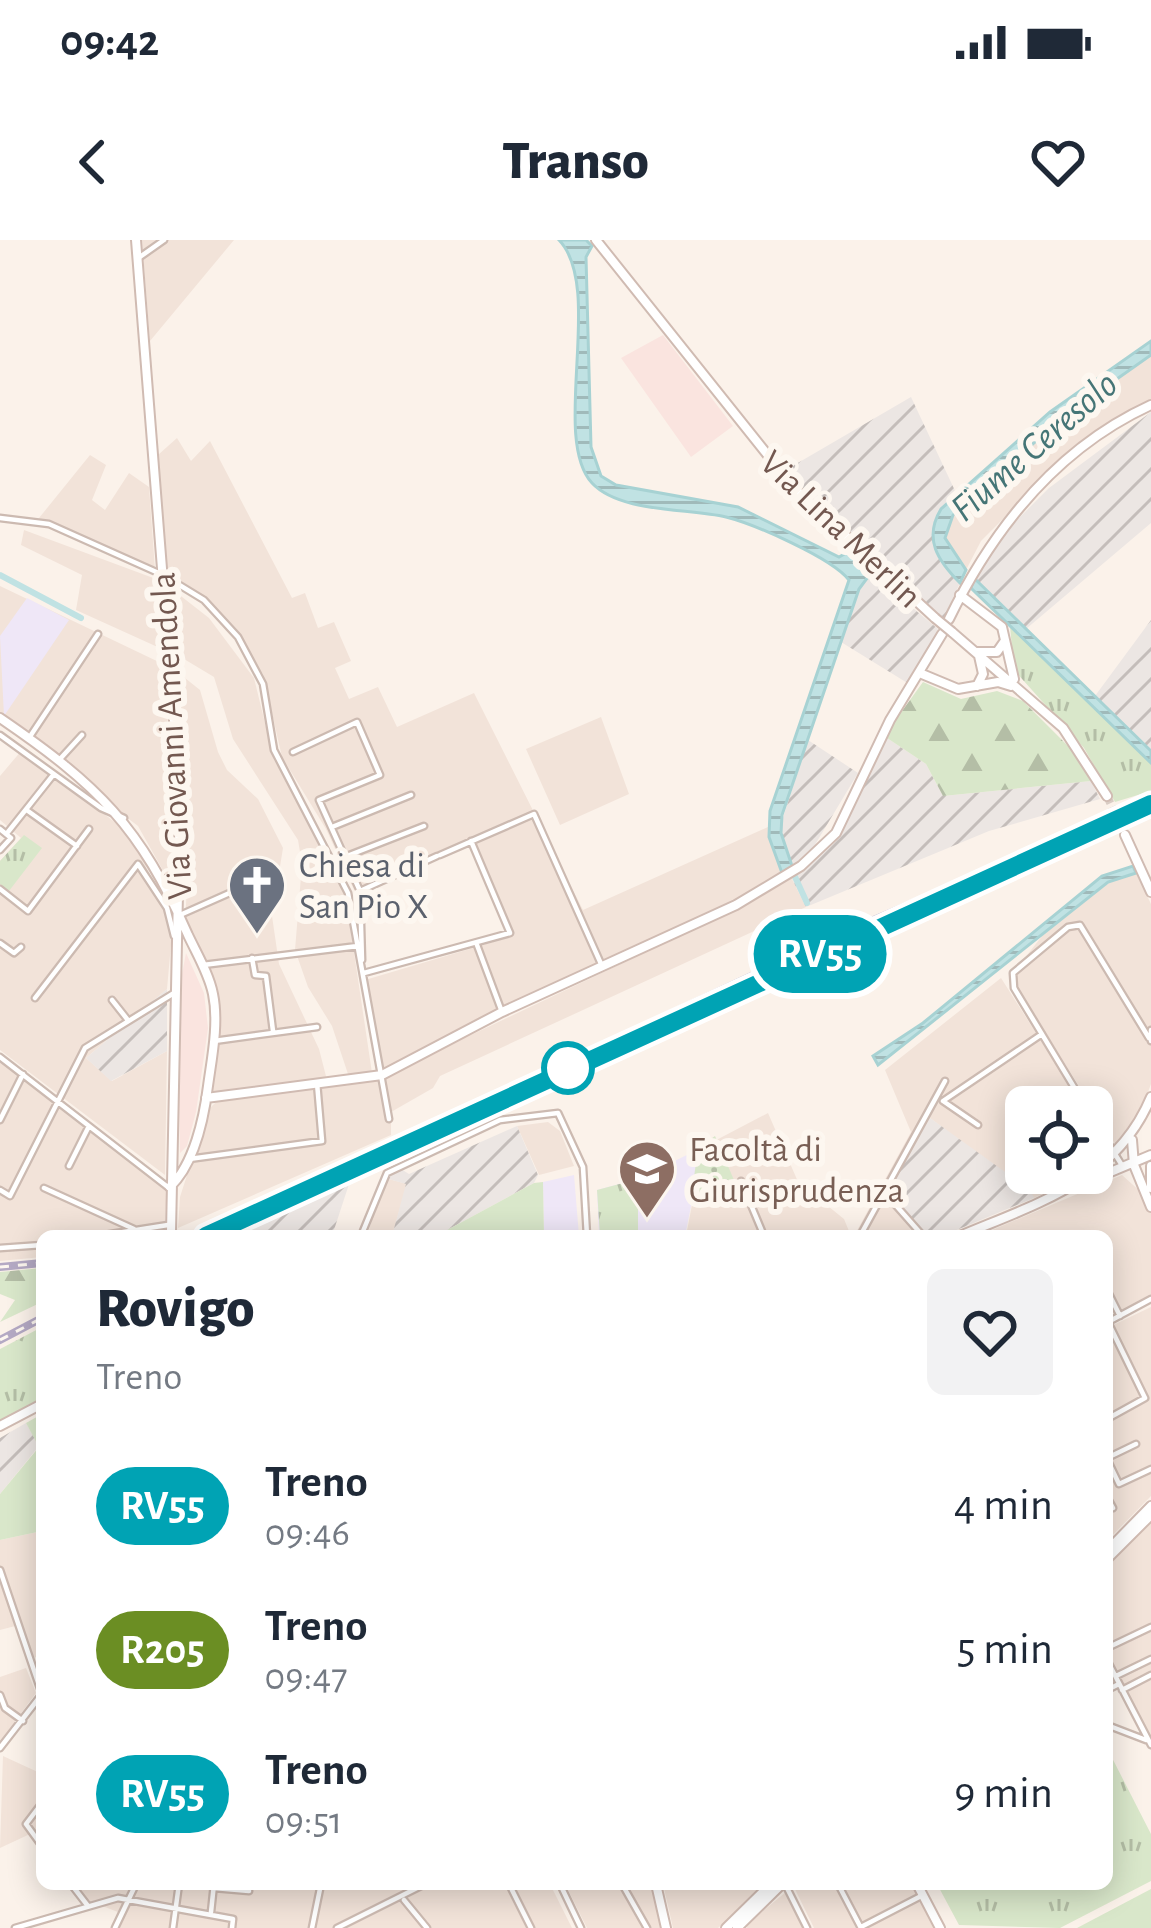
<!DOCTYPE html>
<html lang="it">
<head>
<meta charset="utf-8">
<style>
	:root { --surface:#fff; --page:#f2f2f3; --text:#1f2937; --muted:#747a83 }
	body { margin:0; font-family:"Alegreya Sans",sans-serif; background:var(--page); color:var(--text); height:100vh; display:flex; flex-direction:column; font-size:45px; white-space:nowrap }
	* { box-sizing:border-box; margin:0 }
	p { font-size:39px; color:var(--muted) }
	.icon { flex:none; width:66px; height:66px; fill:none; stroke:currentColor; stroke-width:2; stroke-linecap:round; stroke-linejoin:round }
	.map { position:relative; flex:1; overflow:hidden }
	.panel { position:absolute; left:36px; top:990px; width:1077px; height:660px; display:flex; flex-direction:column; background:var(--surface); border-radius:18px; box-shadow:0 6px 30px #0003 }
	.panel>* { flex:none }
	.badge { padding:0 24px; border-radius:39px; font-size:42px; line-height:78px }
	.tools { position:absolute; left:1005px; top:846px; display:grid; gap:24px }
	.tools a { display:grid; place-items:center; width:108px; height:108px; border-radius:18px; background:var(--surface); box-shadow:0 6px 30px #0003; font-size:60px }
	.map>.badge { position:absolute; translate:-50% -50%; box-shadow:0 0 0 6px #fff }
	.round { display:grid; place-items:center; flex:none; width:126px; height:126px; border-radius:18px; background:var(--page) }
	.summary { display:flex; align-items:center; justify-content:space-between; height:204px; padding:0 60px }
	h1 { font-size:57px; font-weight:800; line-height:90px }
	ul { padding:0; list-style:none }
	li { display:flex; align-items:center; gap:36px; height:144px; padding:0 60px }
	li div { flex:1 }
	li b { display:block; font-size:45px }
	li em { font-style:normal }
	li .badge { min-width:132px; font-weight:700; text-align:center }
	.status { display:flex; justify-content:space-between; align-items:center; height:84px; padding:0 60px; background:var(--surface); direction:ltr }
	.status svg { height:33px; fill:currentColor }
	header { display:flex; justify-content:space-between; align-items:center; height:156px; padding:0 60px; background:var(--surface); font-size:54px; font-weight:800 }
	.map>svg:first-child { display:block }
</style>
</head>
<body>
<div class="status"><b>09:42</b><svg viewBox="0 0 49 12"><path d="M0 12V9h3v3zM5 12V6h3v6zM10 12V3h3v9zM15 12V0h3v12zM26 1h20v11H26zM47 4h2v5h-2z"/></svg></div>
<header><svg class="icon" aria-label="back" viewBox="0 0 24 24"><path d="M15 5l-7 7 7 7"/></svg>Transo<svg class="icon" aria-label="heart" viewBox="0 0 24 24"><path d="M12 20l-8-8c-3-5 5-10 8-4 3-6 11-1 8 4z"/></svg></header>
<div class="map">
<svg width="1151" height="1688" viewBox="0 0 1151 1688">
	<defs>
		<pattern id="industrial-furrows" width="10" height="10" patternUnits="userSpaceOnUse" patternTransform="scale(3)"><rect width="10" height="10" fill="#ece6e3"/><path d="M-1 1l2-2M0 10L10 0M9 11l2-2" fill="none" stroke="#c4bdba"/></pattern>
		<pattern id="grass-tufts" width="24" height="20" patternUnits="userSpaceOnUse" patternTransform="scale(3)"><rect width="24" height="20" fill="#d9e7ca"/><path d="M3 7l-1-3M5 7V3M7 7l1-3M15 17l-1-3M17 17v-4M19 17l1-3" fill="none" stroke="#b4bea6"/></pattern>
		<pattern id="forest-firs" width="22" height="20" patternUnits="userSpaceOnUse" patternTransform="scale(3)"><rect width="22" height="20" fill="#d9e7ca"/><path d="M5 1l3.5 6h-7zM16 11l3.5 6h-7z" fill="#b4bea6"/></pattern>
		<pattern id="garden-dots" width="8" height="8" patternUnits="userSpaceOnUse" patternTransform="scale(3)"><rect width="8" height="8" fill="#d9e7ca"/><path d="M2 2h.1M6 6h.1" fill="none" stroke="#b4bea6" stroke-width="1.8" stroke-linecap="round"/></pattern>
		<pattern id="water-rules" width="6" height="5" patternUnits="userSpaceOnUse" patternTransform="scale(3)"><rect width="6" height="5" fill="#c0e2e3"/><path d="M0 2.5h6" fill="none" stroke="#a0baba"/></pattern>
	</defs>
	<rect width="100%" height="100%" fill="#fbf2ea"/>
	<path fill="#f2e3d9" d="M142,0H234L150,101L144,26Z
		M1151,115V159L1042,240L981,301L966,330L945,298L953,275L1063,177Z
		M177,198L191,221L210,201L292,358L305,353L318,388L334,382L351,421L335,428L349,459L378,447L397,487L474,453L583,670L768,587L782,633L717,672L381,830L365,740L513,696L470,603L354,650L326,589L282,517L263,434L203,359L167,333L158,215Z
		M90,215L106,225L92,260L105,270L129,233L149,247L155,329L35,283Z
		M24,290L156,339L162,409L76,370L82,335L21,305Z
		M0,346L163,424L177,594L175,644L170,643L138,586L0,481Z
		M168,346L209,378L254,438L274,520L318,593L345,652L372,833L349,837L332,786L308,747L295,710L302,624L298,600L233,499L214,437L174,413Z
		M175,430L200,450L218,512L227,530L258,559L283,608L272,676L279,724L319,809L327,840L208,853L217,771L185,683L188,627Z
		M601,477L629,554L560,585L526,509Z
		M22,510L130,594L173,682L167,749L86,818L112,841L167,811L165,935L0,810V621L21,598L0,580V536Z
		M789,633L806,667L440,836L433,848L391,872V895L178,988L180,957L208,870L216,862L387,835L749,663Z
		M1136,633L1151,664V844L1140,873L1115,904L1016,745L1019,725L1043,695L1110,642Z
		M1001,738L1083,867H1026V933H1088L1034,958L930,878L883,954L918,996H854L911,892L885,830Z
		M0,822L167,947L165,981L148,996H42V1017L0,1021Z
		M768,873L809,967L823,962L844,979L851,996H686L703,907Z
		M548,882L560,891L574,926L539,935L517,886Z
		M1122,935L1142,953L1151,973V1057L1107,1078V996H978Z
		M385,938L407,944L392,996H367Z
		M1151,1067V1256L1107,1301V1088Z
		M1151,1282V1499L1107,1413V1326Z
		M42,1291V1415L30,1419L19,1385L0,1390V1300Z
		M26,1428L36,1453L0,1502V1437Z
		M3,1516L42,1534V1607L30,1594L0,1608Z
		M73,1644H550L572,1688H116L123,1674L87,1660Z
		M565,1644H651L661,1688H587Z
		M663,1644H766L718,1688H673Z
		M912,1644L935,1688H814L793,1645Z
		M786,1652L803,1688H747L746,1685Z"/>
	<path fill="#fae4df" d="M663,95L733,186L691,217L621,118Z
		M186,713L204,753L208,788L196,872L187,906L180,913L177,760Z"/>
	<path fill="url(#industrial-furrows)" d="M911,157L957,255L941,269L932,300L940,321L960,343L943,379L784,231Z
		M1151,172V283L1026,389L974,338L990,307L1049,248Z
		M871,333L938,389L909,444L841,402L859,349Z
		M1151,380V511L1095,456Z
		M884,496L926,524L943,556L1091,541L1100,559L989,591L806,667L789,633L814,619L839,587Z
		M808,500L858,533L813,608L792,626L780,587Z
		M167,749V811L111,841L86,818Z
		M930,878L1030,950L1034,958L942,996L923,993L886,950Z
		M517,886L538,935L534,943L436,996H392L406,944L385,938L401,929L409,934Z
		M351,938L332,996H222Z
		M26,1183L39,1206L0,1254V1198Z"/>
	<path fill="#efe7f7" d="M27,358L69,380L4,476L0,396Z
		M703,907L685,996H599L597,950L638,939Z
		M574,935L579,996H544L543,942Z"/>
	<path fill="url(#grass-tufts)" d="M1010,386L1151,523V551L1115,562L1084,508L1014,430Z
		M24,595L42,608L9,651L0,644V621Z
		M638,939V996H600L597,950Z
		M42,1087V1160L0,1183V1109Z
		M1107,1508L1151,1594V1641L1060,1688L959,1685L937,1644H1107Z"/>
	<path fill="url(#forest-firs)" d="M923,442L961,459L997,451L1023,461L1076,514L1091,541L943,556L926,524L884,496Z
		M42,1028V1062L0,1082L15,1060L0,1054V1032Z"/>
	<path fill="url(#garden-dots)" d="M715,896L734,940L691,959L698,908Z"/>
	<path fill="#d9e7ca" d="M543,942L544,996H436L534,943Z
		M42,1174V1291L0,1300V1254L39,1207L26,1183Z
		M1151,1649V1688H1077Z"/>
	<path fill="url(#water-rules)" stroke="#a7d2d3" stroke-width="3" d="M559,0H586L592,6L586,17L591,207L601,236L616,245L738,267L839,317L848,312L871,333L859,349L782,575L781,593L792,626L782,633L769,597L770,571L849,340C832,318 754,284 726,277C688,268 620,273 592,243C550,197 605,48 559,0Z
		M1151,101V115L1063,177L953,275L945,298L966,330L960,343C938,321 923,299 941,269L1050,172Z
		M974,338L1151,511V523L971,348Z
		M1133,626L1136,633L1108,642L878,825L873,816L923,783L1102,636Z"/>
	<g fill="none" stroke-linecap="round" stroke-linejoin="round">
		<path stroke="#c0e2e3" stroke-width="6" d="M0,335L81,378
			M791,628L807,663"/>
		<path stroke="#d9ccc4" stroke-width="8" stroke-dasharray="8 4" stroke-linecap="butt" d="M1107,556L1125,595"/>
		<g stroke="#ccbab1" stroke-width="9">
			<path id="street" d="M137,19L164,0
				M0,278L49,284L163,335L204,360L238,397L263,444L274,510L348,653L389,879
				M0,495L101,568L124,578
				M29,498L98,394
				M293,512L357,482L380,535L319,560L360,651L362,720
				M60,519L82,495
				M28,571L77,606
				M332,587L411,555
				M0,589L11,598L0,610
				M8,592L54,534
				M440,615L534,574L602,726
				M347,616L424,586
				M0,649L28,671L89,589
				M360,651L437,616
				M180,675L261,639L260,633
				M0,703L14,713L21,707
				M477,705L502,772
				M252,718L255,735L266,736L273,791
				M203,725L358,706
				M364,733L510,693L471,601
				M35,758L138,624L167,668L174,696
				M112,760L127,779
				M1151,790V801
				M214,801L317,787
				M0,817L169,948
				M1086,867L1014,748L1013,733L1068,687L1080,685L1149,798
				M1092,877L1123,927
				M0,880L23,834
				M978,885L943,861L1042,794
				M189,919L322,901L317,843
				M69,926L89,886
				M741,941L764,996
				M44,948L134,989
				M0,950L10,956L85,808L174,753
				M885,953L923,996
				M98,996L168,985
				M361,996L387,933L500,880L558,873L583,927L587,996
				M860,996L945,841
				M0,1008L42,1005
				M1107,1050L1120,1076
				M1108,1082L1151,1059
				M1107,1179L1145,1158L1108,1082
				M1107,1218L1136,1204
				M1107,1219L1119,1244L1151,1229
				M1107,1257L1113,1268
				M0,1330L42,1454
				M1107,1408L1151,1387
				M1107,1420L1151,1505
				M1116,1436L1151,1419
				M1107,1450L1119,1444
				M1122,1450L1151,1435
				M0,1455L5,1468L23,1481
				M1107,1485L1146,1500
				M0,1508L42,1454
				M42,1563L26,1584L42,1606
				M71,1644L88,1666
				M509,1644L531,1688
				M560,1644L581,1688
				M622,1644L647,1688
				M785,1644L807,1688
				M838,1644L861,1688
				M214,1648L249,1651
				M404,1660L427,1688
				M211,1672L214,1644
				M861,1687L923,1655
				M15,1688L118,1658L233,1679L232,1688
				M115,1688L136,1644
				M173,1688L179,1644
				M312,1688L321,1644
				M337,1688L425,1644"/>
		</g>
		<g stroke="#d0bbb2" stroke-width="12">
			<path id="secondary" d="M136,0L180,556L171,992
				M596,0L794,248L935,378
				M960,355L1002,387L1014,439
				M949,379C993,289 1057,208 1151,165
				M952,392L1063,488L1107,556
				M977,412H997L1004,402
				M922,434L958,449L998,442L1011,446
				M977,446L983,434L979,416
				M0,478C98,545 140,586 188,695C197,714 209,734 213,754C219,783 212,817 208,846C204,878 194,924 170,947
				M1125,595L1151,652
				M206,858L382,835L502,772L736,665L801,626L836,593L890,480L942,394
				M1132,900L1134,925L1151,967
				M1151,926V948
				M1089,941L1151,915
				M960,996C1038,963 1116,941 1151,857
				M0,1186L42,1164
				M1107,1311L1151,1266
				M1107,1319L1151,1275
				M656,1644L666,1688
				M917,1644L940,1688
				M726,1688L771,1644
				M737,1688L782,1644"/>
		</g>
		<use href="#street" stroke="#fff" stroke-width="4.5"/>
		<use href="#secondary" stroke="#fff" stroke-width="8"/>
		<g stroke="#b4a9c4" stroke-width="8">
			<path id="rail" d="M196,996L837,696L1151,560
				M0,1027L42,1023
				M0,1100L42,1078"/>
		</g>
		<use href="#rail" stroke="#fdf7f0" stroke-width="3" stroke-dasharray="9" stroke-linecap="butt"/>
		<g stroke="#d0bbb2" stroke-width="12" stroke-linecap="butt">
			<path id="secondary-bridge" d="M935,378L952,392"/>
		</g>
		<use href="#secondary-bridge" stroke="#fff" stroke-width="8"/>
	</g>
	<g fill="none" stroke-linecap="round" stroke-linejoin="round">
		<g stroke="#fff" stroke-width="27">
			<path id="line" d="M206,996L1151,564"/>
		</g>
		<use href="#line" stroke="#00a3b4" stroke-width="18"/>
	</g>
	<defs>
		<g id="church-pin" transform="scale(3)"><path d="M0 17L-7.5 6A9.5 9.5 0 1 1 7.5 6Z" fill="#6b7280" stroke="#fdf7f0"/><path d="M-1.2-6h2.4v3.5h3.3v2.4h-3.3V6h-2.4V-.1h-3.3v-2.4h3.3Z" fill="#fff"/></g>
		<g id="university-pin" transform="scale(3)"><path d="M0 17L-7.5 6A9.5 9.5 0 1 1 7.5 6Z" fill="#8d6e63" stroke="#fdf7f0"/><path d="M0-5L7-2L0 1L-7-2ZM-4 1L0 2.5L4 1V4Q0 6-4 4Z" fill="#fff"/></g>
	</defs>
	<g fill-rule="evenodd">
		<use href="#church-pin" x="257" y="645"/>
		<use href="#university-pin" x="647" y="929"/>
	</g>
	<circle fill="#fff" stroke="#00a3b4" stroke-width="6" cx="568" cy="828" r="24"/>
	<g text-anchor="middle" stroke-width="12" stroke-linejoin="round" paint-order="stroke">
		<g font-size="36" fill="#735850" stroke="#fdf7f0">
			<text transform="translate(842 288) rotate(44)" y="13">Via Lina Merlin</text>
			<text transform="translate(170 496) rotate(-93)" y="13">Via Giovanni Amendola</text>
		</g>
		<g font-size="36" fill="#5b616d" stroke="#fdf7f0" text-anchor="start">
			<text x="299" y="637">Chiesa di<tspan x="299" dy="41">San Pio X</tspan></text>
		</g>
		<g font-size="36" fill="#785e54" stroke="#fdf7f0" text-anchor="start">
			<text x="689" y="921">Facoltà di<tspan x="689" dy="41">Giurisprudenza</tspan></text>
		</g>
		<g font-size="39" font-style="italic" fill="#457576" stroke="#fdf7f0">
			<text transform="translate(1033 205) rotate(-41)" y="14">Fiume Ceresolo</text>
		</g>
	</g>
</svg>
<div class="tools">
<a><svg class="icon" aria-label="locate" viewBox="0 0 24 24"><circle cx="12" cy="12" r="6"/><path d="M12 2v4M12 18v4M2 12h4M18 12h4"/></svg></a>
</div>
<b class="badge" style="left:820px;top:714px;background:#00a3b4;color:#fff">RV55</b>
<section class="panel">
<div class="summary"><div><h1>Rovigo</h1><p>Treno</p></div><a class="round"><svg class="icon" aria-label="heart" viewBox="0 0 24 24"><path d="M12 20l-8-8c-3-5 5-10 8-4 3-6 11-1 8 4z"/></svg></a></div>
<ul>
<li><span class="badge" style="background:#00a3b4;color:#fff">RV55</span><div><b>Treno</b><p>09:46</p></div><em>4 min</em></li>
<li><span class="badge" style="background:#6b8e23;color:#fff">R205</span><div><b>Treno</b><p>09:47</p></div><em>5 min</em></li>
<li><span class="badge" style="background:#00a3b4;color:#fff">RV55</span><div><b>Treno</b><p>09:51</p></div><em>9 min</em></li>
</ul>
</section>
</div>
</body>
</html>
